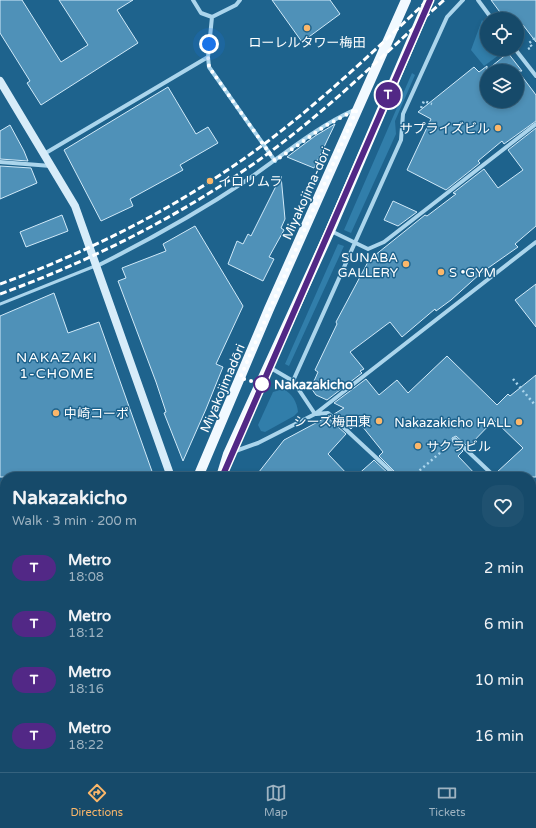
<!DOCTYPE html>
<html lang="en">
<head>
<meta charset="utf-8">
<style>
	:root { --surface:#164a6a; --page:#1f5170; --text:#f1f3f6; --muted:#9eb3c1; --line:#35627e; --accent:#fbb76a }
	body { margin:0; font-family:"Varela Round","Noto Sans JP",sans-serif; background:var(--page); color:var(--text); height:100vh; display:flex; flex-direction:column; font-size:15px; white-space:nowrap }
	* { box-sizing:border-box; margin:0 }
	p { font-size:13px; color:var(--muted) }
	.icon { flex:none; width:22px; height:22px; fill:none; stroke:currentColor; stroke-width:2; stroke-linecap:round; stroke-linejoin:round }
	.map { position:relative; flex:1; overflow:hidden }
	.details { position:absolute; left:0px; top:472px; width:536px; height:300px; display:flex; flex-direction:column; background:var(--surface); border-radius:16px 16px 0 0; box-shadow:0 2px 6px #0003,0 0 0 1px var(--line) }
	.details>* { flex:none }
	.badge { padding:0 8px; border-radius:13px; font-size:14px; line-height:26px }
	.controls { position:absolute; left:480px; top:12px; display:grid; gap:8px }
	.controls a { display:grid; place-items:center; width:44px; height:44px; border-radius:50%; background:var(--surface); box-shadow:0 2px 6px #0003,0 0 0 1px var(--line); font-size:20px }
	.you { position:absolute; width:20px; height:20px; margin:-10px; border:3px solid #fff; border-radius:50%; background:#1a73e8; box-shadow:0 0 0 6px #1a73e833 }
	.map>.badge { position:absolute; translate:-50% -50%; box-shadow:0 0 0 2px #fff }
	.round { display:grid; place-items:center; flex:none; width:42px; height:42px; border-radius:16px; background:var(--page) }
	.head { display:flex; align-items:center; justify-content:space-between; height:68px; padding:0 12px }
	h1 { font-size:19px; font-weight:800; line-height:30px }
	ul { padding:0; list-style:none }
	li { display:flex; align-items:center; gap:12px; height:56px; padding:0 12px }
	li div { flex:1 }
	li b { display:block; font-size:15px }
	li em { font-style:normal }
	li .badge { min-width:44px; font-weight:700; text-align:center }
	.tab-bar { display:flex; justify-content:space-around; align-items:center; height:56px; border-top:1px solid var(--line); background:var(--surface); font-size:11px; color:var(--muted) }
	.tab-bar a { display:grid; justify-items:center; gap:2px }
	.tab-bar .on { color:var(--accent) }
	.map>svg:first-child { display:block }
</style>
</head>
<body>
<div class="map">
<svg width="536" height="772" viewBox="0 0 536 772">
	<rect width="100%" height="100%" fill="#1e638d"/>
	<path fill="#317eaa" d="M482,20L487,26V49H507L484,66L471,50Z
		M412,73L415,75L395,121L396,134L351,233L344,230Z
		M338,244L344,246L289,366L285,364Z
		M283,389C292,393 297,402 298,412L294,416L265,432L261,431L258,425L273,392Z
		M536,506V546L531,553V511Z"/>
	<path fill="#4f91b8" stroke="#d1eaf9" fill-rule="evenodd" d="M0,0H22L61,62L88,45L59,0H133L117,10L138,43L41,105L27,83L30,81L0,33Z
		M272,0H330L340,14L302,42Z
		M491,0H536V42L523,25L517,29V19H505Z
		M508,53L522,71H518L536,95V121L504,144L502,141L478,161L480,163L446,190L407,170L431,119L418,112L474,67L479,72L487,66V70ZM487,71H517V101H487Z
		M168,87L196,134L208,127L218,143L180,165L183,170L130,199L133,206L101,221L64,150Z
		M335,124L314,168L287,157L315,136Z
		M10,125L24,151L28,161L0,159V131Z
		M536,128V226L515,244L518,247L481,273L451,300L436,311L435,309L402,337L390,322L350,352L364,369L360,371L362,373L327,400L316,395L311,388L318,372L315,370L337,324L336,322L369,260L425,215L427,216L456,194L453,193L484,169L498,188L523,170L508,150Z
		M0,166L31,168L37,183L0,199Z
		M281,176L285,219L281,228L284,230L269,257L274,259L263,281L228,264L237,241L243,244L248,234L251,236Z
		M393,201L417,212L398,226L384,220Z
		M62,215L68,231L26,247L20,232Z
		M195,226L243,306L216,364L223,367L206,409L183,461L164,413L166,412L156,382L118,281L126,278L122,268L166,251L163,244Z
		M536,284V327L515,300Z
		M54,293L68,333L99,322L154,477H0V316Z
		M447,356L497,405L508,394L510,396L536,375V477H498L496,473L523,448L494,420L468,447L456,436L452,438L453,442L463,451L458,456L478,477H400L379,456L383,452L358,421L351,429L334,414L344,408L334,403L366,379L379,395L397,380L408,393Z
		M327,417L346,434L328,454L350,477H255L284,440Z
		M374,460L392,477H355L372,462Z"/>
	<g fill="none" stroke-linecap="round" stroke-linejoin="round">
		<path stroke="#407a9e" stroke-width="4" stroke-dasharray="4 2" stroke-linecap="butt" d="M0,565L5,563"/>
		<path stroke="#abd5ec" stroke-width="2.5" stroke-dasharray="2 3" stroke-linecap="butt" d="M528,49L532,47L529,43L534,39L533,38
			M421,108L424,101L432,104
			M513,379L535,405
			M412,477L448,446
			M531,536L536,531
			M531,697L536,694
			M531,730L536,740
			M234,767L235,772
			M348,767L352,772"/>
		<path stroke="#abd5ec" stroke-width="3" d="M0,304L95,266
			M531,625L536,621
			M0,638L5,635
			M0,733L5,730"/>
		<path stroke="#abd5ec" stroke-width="4" d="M193,0L201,13L212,17L236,5L240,0
			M478,0L492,19
			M515,49L536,76
			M208,57L209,67L275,161
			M44,154L208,57L212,17
			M0,162L51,166
			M331,231L368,249L384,242L536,124
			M97,266C149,240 199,212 247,180C282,156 316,127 354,110
			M269,367L293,381L315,414
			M293,381L401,140L403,114L447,17L463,0
			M316,414L328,413L397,477
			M455,439L495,477
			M230,453L258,443L315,414L536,242
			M531,504L536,499
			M531,567L536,571
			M138,767L140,772
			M273,767L274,772
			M533,772L536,771"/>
		<path stroke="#d7ecf9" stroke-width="8" d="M0,81L75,206L171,477
			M418,767L422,772"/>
		<path stroke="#f1f9ff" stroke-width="10" d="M198,477L269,309L406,0
			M221,477L228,454L330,231L429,0
			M65,772L67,767
			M92,772L95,767"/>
		<path stroke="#fff" stroke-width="3" stroke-dasharray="7 3" stroke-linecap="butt" d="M0,284C86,253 170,211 245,158C310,112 370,55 428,0
			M0,294C88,262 172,220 249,167C319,119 381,57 444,0"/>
	</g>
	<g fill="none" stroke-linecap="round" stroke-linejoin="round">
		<g stroke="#fff" stroke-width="9">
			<path id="line" d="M222,477L430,0"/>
		</g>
		<use href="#line" stroke="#522886" stroke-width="6"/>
		<path stroke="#fff" stroke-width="4" stroke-dasharray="0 7.2" d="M209,44L208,57L209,67L275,161L325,126L357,109L240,378L262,384"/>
	</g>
	<g fill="#fbb76a" stroke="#1e638d" stroke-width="1.5">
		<circle cx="307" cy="28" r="4"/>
		<circle cx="498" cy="128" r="4"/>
		<circle cx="210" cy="181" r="4"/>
		<circle cx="406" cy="264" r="4"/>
		<circle cx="441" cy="272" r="4"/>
		<circle cx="56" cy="413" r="4"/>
		<circle cx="379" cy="421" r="4"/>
		<circle cx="519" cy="422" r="4"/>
		<circle cx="418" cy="446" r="4"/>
	</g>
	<circle fill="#fff" stroke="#522886" stroke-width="2" cx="262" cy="384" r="8"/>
	<g text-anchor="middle" stroke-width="3" stroke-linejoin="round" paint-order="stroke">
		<g font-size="13" fill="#fff" stroke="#1e638d" text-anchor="end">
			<text x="307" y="47" text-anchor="middle">ローレルタワー梅田</text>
			<text x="490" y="133">サプライズビル</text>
			<text x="218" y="186" text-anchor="start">イロリムラ</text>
			<text x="398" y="262">SUNABA<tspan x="398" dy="15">GALLERY</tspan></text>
			<text x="449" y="277" text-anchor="start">S •GYM</text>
			<text x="64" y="418" text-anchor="start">中崎コーポ</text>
			<text x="371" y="426">シーズ梅田東</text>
			<text x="511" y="427">Nakazakicho HALL</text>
			<text x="426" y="451" text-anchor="start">サクラビル</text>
		</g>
		<g font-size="13" fill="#fff" stroke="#1e638d">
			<text transform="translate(306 193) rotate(-66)" y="5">Miyakojima-dori</text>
			<text transform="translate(222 388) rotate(-67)" y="5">Miyakojimadōri</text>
		</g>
		<g font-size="13" font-weight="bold" fill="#fff" stroke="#1e638d" text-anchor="start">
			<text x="274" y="389">Nakazakicho</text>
		</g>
		<g font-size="14" letter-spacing="1" fill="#fff" stroke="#1e638d">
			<text x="57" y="362">NAKAZAKI<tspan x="57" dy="16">1-CHOME</tspan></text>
		</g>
	</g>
</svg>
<div class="controls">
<a><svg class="icon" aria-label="locate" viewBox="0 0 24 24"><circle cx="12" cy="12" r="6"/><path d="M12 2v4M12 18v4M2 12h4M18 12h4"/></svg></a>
<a><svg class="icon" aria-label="layers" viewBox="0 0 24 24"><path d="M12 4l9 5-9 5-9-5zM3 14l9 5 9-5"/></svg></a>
</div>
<div class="you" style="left:209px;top:44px"></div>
<b class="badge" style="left:388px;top:95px;background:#522886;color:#fff">T</b>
<section class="details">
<div class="head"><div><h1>Nakazakicho</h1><p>Walk · 3 min · 200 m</p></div><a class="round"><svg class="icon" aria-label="heart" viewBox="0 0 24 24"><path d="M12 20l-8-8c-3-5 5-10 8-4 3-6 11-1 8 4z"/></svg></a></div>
<ul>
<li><span class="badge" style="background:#522886;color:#fff">T</span><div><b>Metro</b><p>18:08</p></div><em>2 min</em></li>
<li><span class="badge" style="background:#522886;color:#fff">T</span><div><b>Metro</b><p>18:12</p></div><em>6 min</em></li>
<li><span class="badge" style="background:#522886;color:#fff">T</span><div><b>Metro</b><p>18:16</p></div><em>10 min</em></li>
<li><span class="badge" style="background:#522886;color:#fff">T</span><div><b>Metro</b><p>18:22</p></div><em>16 min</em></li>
</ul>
</section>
</div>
<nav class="tab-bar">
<a class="on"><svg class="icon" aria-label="directions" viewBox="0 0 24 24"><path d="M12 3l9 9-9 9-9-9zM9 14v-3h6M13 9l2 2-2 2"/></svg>Directions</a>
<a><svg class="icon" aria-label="map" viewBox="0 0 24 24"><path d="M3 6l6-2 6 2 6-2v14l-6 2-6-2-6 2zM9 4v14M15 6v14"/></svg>Map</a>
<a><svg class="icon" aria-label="tickets" viewBox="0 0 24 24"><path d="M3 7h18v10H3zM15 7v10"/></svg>Tickets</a>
</nav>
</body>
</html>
